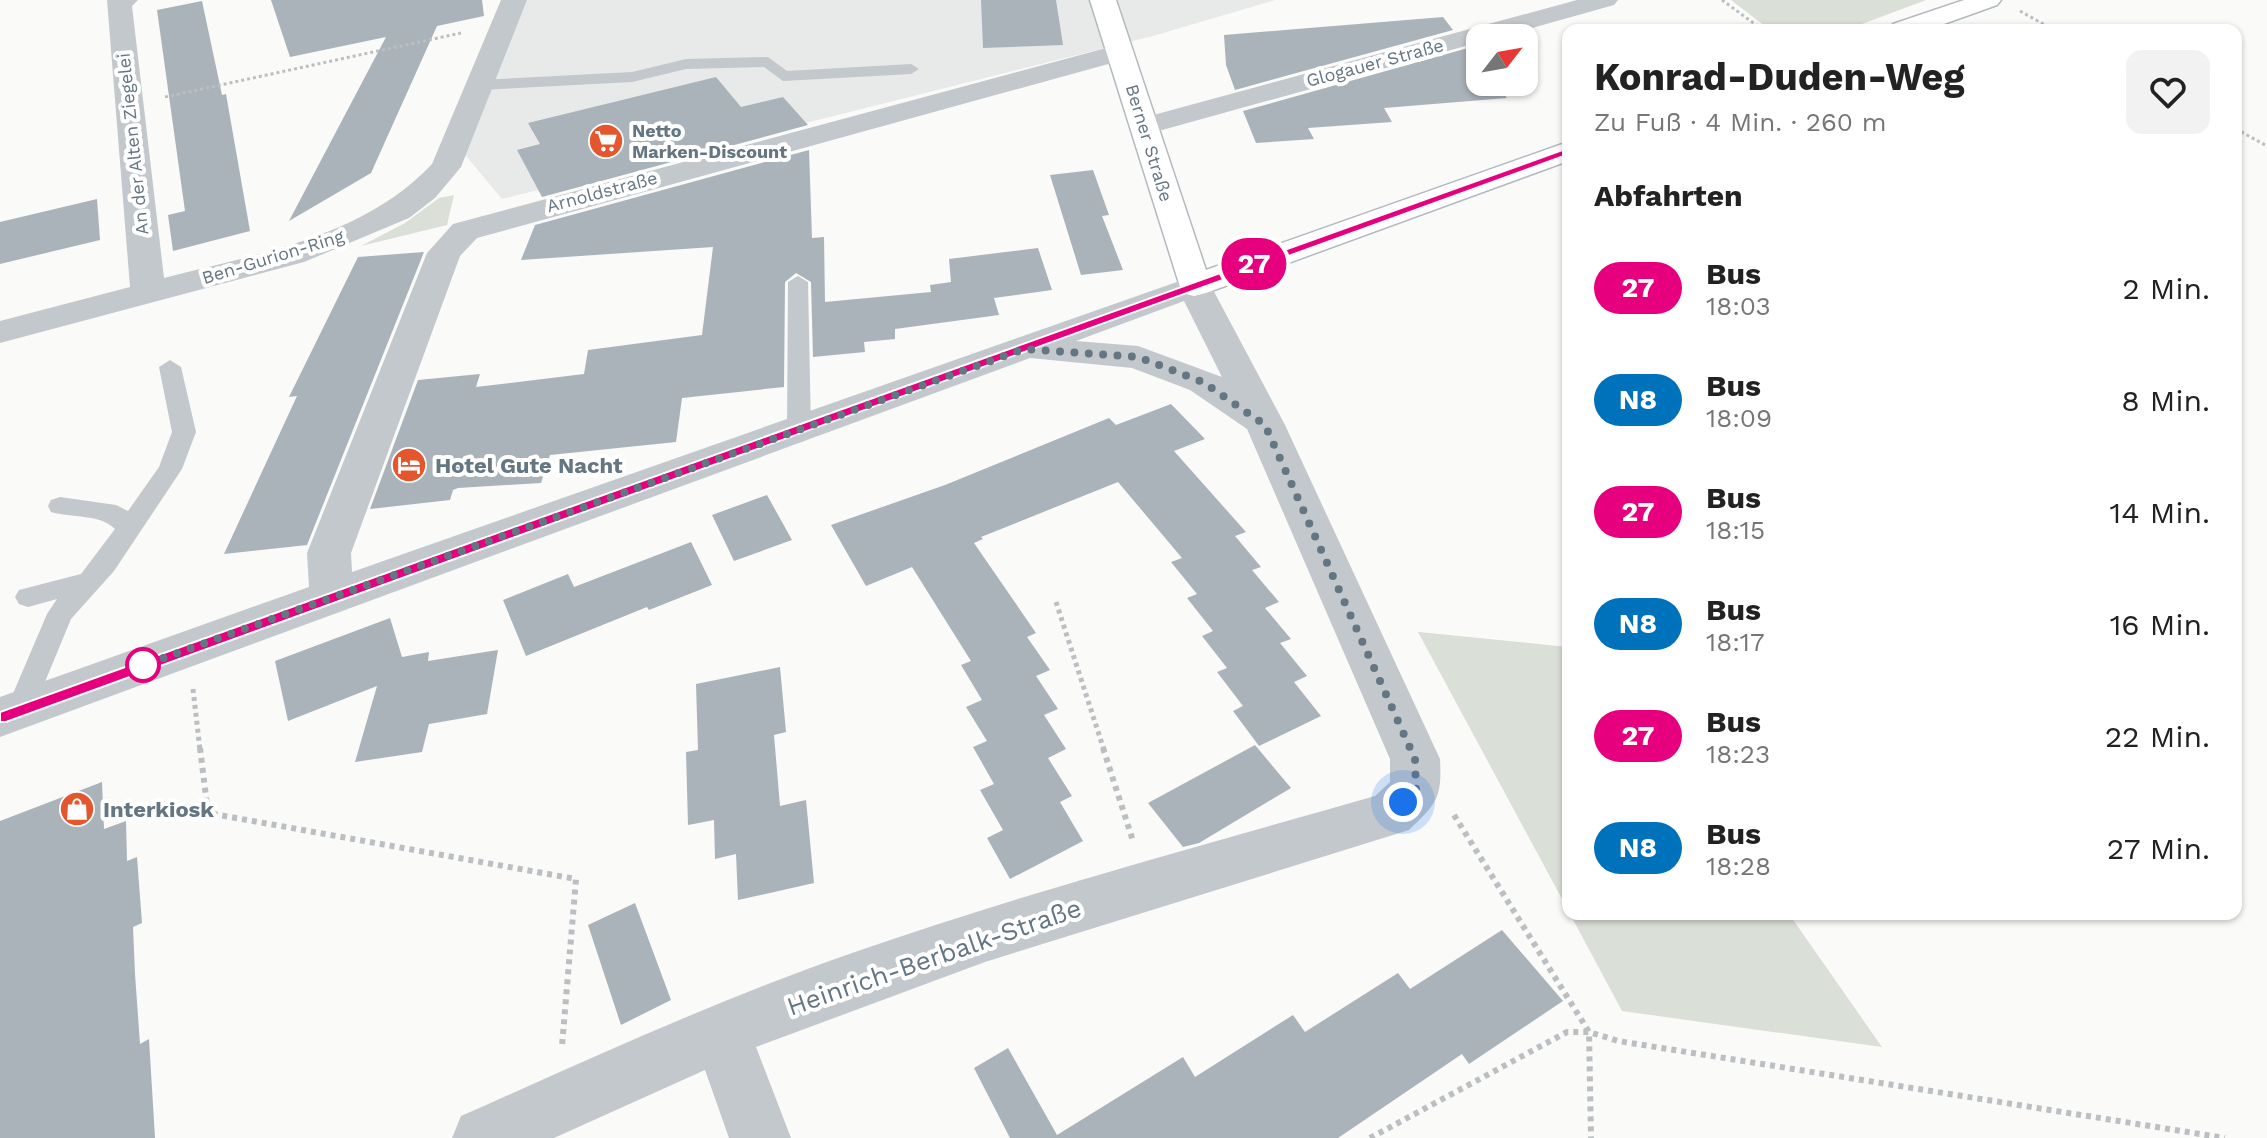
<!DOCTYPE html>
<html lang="de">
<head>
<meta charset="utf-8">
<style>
	:root { --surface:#fff; --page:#f2f2f2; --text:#222; --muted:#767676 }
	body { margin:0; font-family:"Work Sans",sans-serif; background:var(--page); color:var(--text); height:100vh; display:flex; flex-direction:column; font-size:30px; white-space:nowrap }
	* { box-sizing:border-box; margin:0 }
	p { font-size:26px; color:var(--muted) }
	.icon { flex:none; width:44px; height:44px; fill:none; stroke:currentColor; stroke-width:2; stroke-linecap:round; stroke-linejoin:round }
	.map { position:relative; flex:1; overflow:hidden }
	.drawer { position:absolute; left:1562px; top:24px; width:680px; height:896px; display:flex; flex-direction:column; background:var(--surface); border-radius:16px; box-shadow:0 2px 6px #0004 }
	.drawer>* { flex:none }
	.badge { padding:0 16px; border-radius:26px; font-size:28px; line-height:52px }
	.needle { width:52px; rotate:59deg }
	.controls { position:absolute; left:1466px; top:24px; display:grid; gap:16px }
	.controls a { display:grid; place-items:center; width:72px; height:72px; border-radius:16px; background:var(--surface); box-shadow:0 2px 6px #0004; font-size:40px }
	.you { position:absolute; width:40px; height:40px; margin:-20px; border:6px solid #fff; border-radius:50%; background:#1a73e8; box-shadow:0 0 0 12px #1a73e833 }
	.map>.badge { position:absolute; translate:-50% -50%; box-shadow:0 0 0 4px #fff }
	h2 { padding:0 32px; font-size:30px; line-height:72px }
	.round { display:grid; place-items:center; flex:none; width:84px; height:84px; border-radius:16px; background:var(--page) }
	.head { display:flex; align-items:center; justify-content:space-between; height:136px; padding:0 32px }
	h1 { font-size:38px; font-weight:700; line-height:60px }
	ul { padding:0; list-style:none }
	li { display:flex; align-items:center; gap:24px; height:112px; padding:0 32px }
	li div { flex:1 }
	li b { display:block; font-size:30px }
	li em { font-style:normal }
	li .badge { min-width:88px; font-weight:700; text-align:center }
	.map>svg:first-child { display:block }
</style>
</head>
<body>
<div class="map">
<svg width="2267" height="1138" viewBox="0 0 2267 1138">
	<rect width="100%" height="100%" fill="#fafaf8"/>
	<path fill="#e8e9e9" d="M514,0H1275L1153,36L502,199L456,144Z"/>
	<path fill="#dadfd7" d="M1731,0H1926L1846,30H1770Z
		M454,195L447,225L361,246L405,223L439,198Z
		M1419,632L1568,647V910L1418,632Z
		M1570,914H1789L1882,1047L1622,1011Z"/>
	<path fill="#aab3b9" d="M271,0H482L484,16L437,26L371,173L289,221L386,37L290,57Z
		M981,0H1056L1063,45L983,48Z
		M202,1L222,95L226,94L250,231L173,251L168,215L185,211L157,10Z
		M1443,17L1453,30L1235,90L1226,65L1224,35Z
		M1468,48L1480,63V82H1493L1507,98L1384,108L1392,122L1308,128L1314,139L1256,143L1243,111Z
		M716,77L741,107L783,97L808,125L542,197L517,150L540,144L528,123Z
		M809,150L812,238L824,237L825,302L931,292L930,285L951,282L949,259L1038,248L1052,290L994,298L999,315L895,329V339L864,342L865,352L813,357L811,282L796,273L785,282L784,387L682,398L676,442L550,455L541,483L458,488L453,490L450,500L370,509L418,380L480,374L476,387L584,374L588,350L702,335L713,247L521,260L535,225Z
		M1093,170L1109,215L1102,216L1123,270L1081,275L1050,175Z
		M97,199L100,240L0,264V222Z
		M424,252L307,545L224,554L297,396L289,397L358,257Z
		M1171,404L1205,439L1174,451L1246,532L1235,536L1261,567L1252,570L1279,602L1265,608L1291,639L1280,643L1307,676L1294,682L1321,716L1259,746L1233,711L1243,706L1217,672L1227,668L1202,636L1213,631L1187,598L1197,594L1171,562L1182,558L1118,482L981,537L983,539L974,543L1036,633L1027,637L1050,670L1036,676L1058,709L1044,715L1066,749L1048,758L1072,796L1060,802L1083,841L1010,879L987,838L1003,830L980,790L994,784L973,747L987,741L966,707L982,700L961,665L971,661L912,567L866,586L831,525L945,485L1109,418L1116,425Z
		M767,495L792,540L734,561L712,515Z
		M691,542L712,585L649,610L647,607L526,656L503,600L568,574L574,587Z
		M390,618L402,657L429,652L428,661L498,650L487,714L429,724L422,752L355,762L377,686L288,721L275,661Z
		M780,667L786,732L774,735L780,806L806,800L814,883L738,900L736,854L715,859L714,820L688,825L686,752L698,750L696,684Z
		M1255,745L1291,788L1199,843L1183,847L1148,803Z
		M102,782L104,829L126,821L127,861L137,857L142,923L133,927L135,974L140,1044L149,1039L155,1138H0V821Z
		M635,903L671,1000L621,1025L588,925Z
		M1502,930L1563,1001L1469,1064L1462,1054L1338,1138H1010L974,1068L1008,1048L1057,1135L1183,1057L1195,1077L1293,1015L1305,1032L1398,973L1410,989Z"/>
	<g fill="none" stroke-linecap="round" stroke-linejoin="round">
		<g stroke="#b3babf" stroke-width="3">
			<path id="secondary" d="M1090,0H1116L1206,270L1568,142V161L1206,293L1194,296L1182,293Z
				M1964,0H2001L1997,5L1927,30H1889L1893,24Z"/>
		</g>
		<path stroke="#bbbfc2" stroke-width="3" stroke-dasharray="3 3" stroke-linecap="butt" d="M1722,0L1763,30
			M2020,11L2054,30
			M1857,30L1870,26
			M165,97L461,33
			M2236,129L2267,146"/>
		<path stroke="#bbbfc2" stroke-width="5" stroke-dasharray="4 4" stroke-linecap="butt" d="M1056,602L1104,750
			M193,689L200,750"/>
		<path stroke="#bbbfc2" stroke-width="6" stroke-dasharray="5 5" stroke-linecap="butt" d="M200,748L208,813L576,879L562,1046
			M1103,748L1133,841
			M1454,815L1589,1032L1591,1138
			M1370,1138L1567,1032H1589L1618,1041L2225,1138"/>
		<path fill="#c3c8cc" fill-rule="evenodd" d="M768,57L787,71L911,64L919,69L911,74L783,81L764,67L686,69L632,82L480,90L472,85L480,80L632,72L686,59Z
			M798,276L808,282L811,431L799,439L787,431L788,282Z
			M170,360L181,367L196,432L182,469L114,571L71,619L30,718L20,722L10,718L6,710L47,614L57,599L28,607L19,604L15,597L19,590L81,574L115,529C101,514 71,518 51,512L48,506L51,500L60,497L116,505L128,511L159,467L172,432L159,367Z"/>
		<path fill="#c3c8cc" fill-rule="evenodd" d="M107,0H138L132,6L164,278C257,254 364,237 432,164L501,0H527L461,167L435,198L409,218L304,262L0,343V321L130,287Z
			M1577,0H1618L1614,5L1496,38H1480V42L1155,132H1135L1130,126L1135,120Z
			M1121,44L1130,46L1134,52L1130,58L477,238L460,256L351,553L352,572L1194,276L1206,279L1211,286L1285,425L1440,759C1442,798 1437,803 1409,830L985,962L756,1047L791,1138H729L705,1070L554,1138H452L461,1116C590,1059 719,999 852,953C1024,893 1200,846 1375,796L1390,782V759L1247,429L1190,390L1132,368L1030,358L0,737V697L309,587L307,553L427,253L453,224ZM1184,301L1222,377L1138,346L1076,341Z"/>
		<use href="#secondary" fill="#fff" fill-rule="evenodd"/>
	</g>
	<path fill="#e6007e" stroke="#fff" stroke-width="2" d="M1568,148L1572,153L6,722H0V712Z"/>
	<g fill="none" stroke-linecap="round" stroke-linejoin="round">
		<path stroke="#657683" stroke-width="8" stroke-dasharray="0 14.4" d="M143,665L133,669L1024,349L1138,357L1203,382L1265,425L1415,759L1416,790L1403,802"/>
	</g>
	<defs>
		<g id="supermarket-disc" transform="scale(1.8)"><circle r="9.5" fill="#e4572e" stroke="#fff"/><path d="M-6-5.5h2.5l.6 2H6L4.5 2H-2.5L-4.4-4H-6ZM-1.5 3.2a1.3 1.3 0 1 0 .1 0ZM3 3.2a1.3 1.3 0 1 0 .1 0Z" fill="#fff"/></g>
		<g id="hotel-disc" transform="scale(1.8)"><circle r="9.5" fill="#e4572e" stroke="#fff"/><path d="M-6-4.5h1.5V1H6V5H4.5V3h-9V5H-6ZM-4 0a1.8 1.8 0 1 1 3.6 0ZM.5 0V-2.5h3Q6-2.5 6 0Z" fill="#fff"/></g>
		<g id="shop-disc" transform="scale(1.8)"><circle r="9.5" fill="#e4572e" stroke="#fff"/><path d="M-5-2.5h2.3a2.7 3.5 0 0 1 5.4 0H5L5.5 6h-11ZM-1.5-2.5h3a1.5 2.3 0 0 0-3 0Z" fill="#fff"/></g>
	</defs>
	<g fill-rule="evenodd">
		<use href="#supermarket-disc" x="606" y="141"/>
		<use href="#hotel-disc" x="409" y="465"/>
		<use href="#shop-disc" x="77" y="809"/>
	</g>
	<circle fill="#fff" stroke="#e6007e" stroke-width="4" cx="143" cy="665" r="16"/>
	<g text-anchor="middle" stroke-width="8" stroke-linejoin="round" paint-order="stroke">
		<g font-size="18" fill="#657683" stroke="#fff">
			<text transform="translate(1375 63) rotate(-15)" y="6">Glogauer Straße</text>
			<text transform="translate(1149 143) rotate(73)" y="6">Berner Straße</text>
			<text transform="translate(133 144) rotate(-96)" y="6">An der Alten Ziegelei</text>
			<text transform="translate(602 192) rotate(-15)" y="6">Arnoldstraße</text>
			<text transform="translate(273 257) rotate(-17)" y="6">Ben-Gurion-Ring</text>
		</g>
		<g font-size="18" font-weight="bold" fill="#657683" stroke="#fff" text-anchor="start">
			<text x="632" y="137">Netto<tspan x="632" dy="21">Marken-Discount</tspan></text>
		</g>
		<g font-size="22" font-weight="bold" fill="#657683" stroke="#fff" text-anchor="start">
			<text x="435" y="473">Hotel Gute Nacht</text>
			<text x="103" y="817">Interkiosk</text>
		</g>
		<g font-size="26" fill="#657683" stroke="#fff">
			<text transform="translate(934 957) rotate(-19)" y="9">Heinrich-Berbalk-Straße</text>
		</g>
	</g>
</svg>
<div class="controls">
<a><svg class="needle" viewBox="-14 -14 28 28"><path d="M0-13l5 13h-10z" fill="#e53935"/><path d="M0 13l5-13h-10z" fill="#767676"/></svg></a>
</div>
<div class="you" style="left:1403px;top:802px"></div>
<b class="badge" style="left:1254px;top:264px;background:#e6007e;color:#fff">27</b>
<section class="drawer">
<div class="head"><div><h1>Konrad-Duden-Weg</h1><p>Zu Fuß · 4 Min. · 260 m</p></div><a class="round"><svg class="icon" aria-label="heart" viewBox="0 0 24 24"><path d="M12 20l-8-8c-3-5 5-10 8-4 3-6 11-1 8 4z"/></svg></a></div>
<h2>Abfahrten</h2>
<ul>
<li><span class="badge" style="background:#e6007e;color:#fff">27</span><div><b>Bus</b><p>18:03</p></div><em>2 Min.</em></li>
<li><span class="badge" style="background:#0072bc;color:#fff">N8</span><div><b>Bus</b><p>18:09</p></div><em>8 Min.</em></li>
<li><span class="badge" style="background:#e6007e;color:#fff">27</span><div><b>Bus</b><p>18:15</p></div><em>14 Min.</em></li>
<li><span class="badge" style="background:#0072bc;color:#fff">N8</span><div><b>Bus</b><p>18:17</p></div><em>16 Min.</em></li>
<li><span class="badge" style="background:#e6007e;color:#fff">27</span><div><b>Bus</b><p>18:23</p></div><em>22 Min.</em></li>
<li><span class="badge" style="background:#0072bc;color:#fff">N8</span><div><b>Bus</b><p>18:28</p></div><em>27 Min.</em></li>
</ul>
</section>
</div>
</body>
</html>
